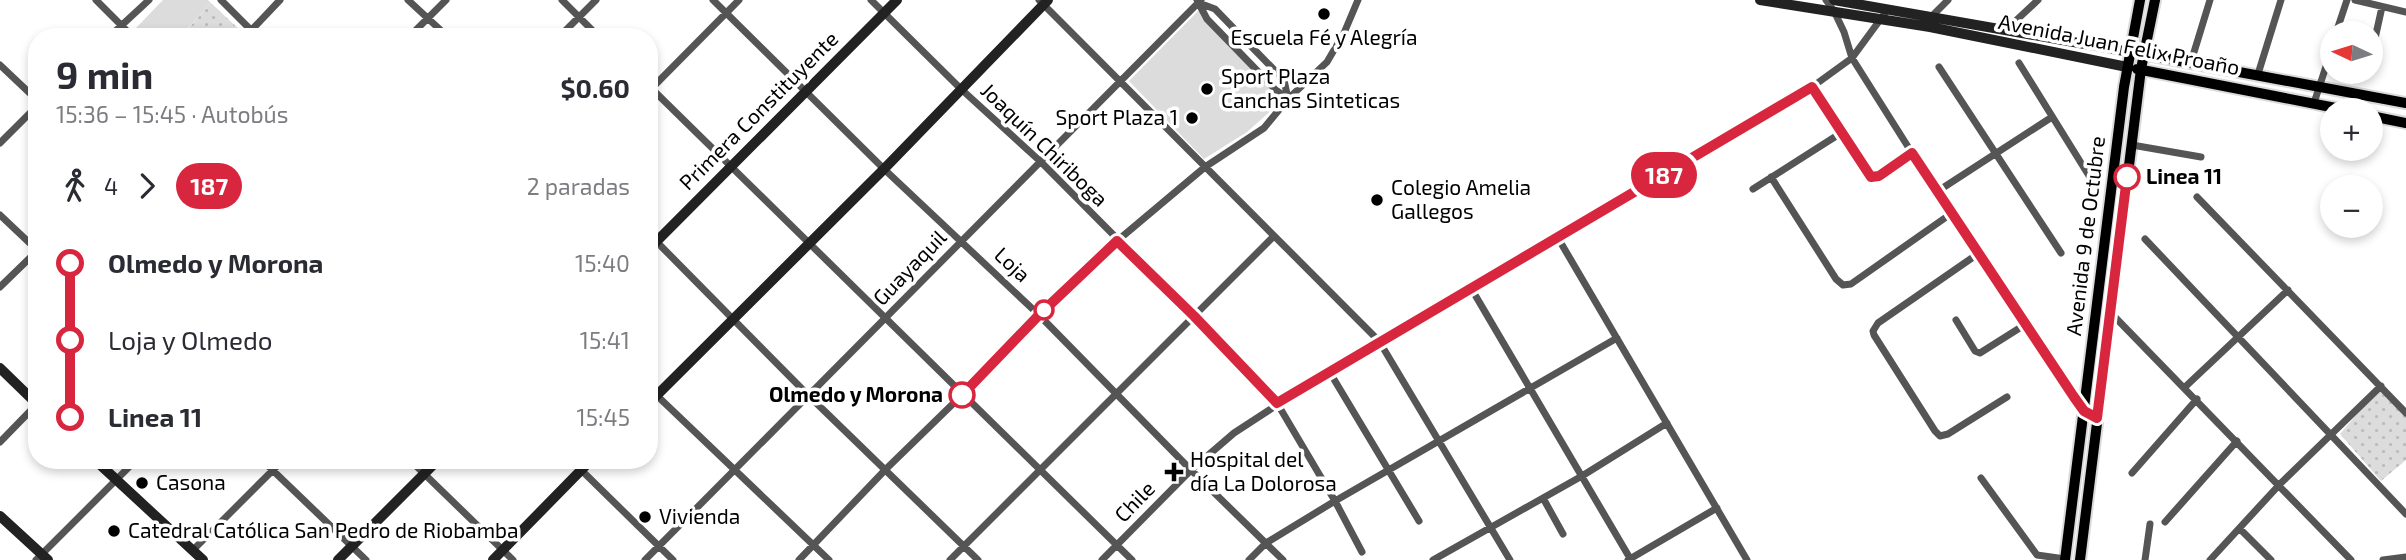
<!DOCTYPE html>
<html lang="es">
<head>
<meta charset="utf-8">
<style>
	:root { --surface:#fff; --page:#f7f7f7; --text:#2b2b33; --muted:#7c7c81 }
	body { margin:0; font-family:"Exo 2",sans-serif; background:var(--page); color:var(--text); height:100vh; display:flex; flex-direction:column; font-size:26px; white-space:nowrap }
	* { box-sizing:border-box; margin:0 }
	p { font-size:23px; color:var(--muted) }
	.icon { flex:none; width:38px; height:38px; fill:none; stroke:currentColor; stroke-width:2; stroke-linecap:round; stroke-linejoin:round }
	.map { position:relative; flex:1; overflow:hidden }
	.sheet { position:absolute; left:28px; top:28px; width:630px; height:441px; display:flex; flex-direction:column; background:var(--surface); border-radius:28px; box-shadow:0 4px 10px #0003 }
	.sheet>* { flex:none }
	.badge { padding:0 14px; border-radius:23px; font-size:24px; line-height:46px }
	.needle { width:46px; rotate:274deg }
	.fabs { position:absolute; left:2320px; top:21px; display:grid; gap:14px }
	.fabs a { display:grid; place-items:center; width:63px; height:63px; border-radius:50%; background:var(--surface); box-shadow:0 4px 10px #0003; font-size:35px }
	.map>.badge { position:absolute; translate:-50% -50%; box-shadow:0 0 0 4px #fff }
	.legs { display:flex; align-items:center; gap:10px; height:77px; padding:0 28px; font-size:23px }
	.legs p { margin-inline-start:auto }
	.summary { display:flex; align-items:center; justify-content:space-between; height:119px; padding:0 28px }
	h1 { font-size:38px; font-weight:700; line-height:52px }
	ul { padding:0 28px; list-style:none }
	li { display:flex; align-items:center; gap:24px; height:77px; font-size:26px }
	li i { display:grid; place-items:center; width:10px; height:100%; margin:0 9px; background:currentColor }
	li i::after { content:''; width:18px; height:18px; margin:-9px; border:5px solid; border-radius:50%; background:var(--surface) }
	li p { margin-inline-start:auto }
	li:first-child i { background:linear-gradient(#0000 50%,currentColor 0) }
	li:last-child i { background:linear-gradient(currentColor 50%,#0000 0) }
	.map>svg:first-child { display:block }
</style>
</head>
<body>
<div class="map">
<svg width="2406" height="560" viewBox="0 0 2406 560">
	<defs>
		<pattern id="park-dots" width="8" height="8" patternUnits="userSpaceOnUse" patternTransform="scale(1.75)"><rect width="8" height="8" fill="#dcdcdc"/><path d="M2 2h.1M6 6h.1" fill="none" stroke="#bbb" stroke-width="1.8" stroke-linecap="round"/></pattern>
	</defs>
	<rect width="100%" height="100%" fill="#fff"/>
	<path fill="url(#park-dots)" d="M211,3L242,32L237,37H192L186,31Z
		M2381,386L2406,416V460L2381,481L2340,434Z"/>
	<path fill="#dcdcdc" d="M163,0H208L211,3L180,37H141L134,30Z
		M1199,10L1285,98L1247,132L1204,159L1129,81Z"/>
	<g fill="none" stroke-linecap="round" stroke-linejoin="round">
		<g stroke="#dbdbdb" stroke-width="14">
			<path id="primary" d="M2137,53L2406,103
				M2137,69L2346,110
				M2371,116L2406,123
				M2065,560L2124,87L2140,0
				M2080,560L2141,69L2155,0"/>
		</g>
		<path stroke="#555" stroke-width="7" d="M96,0L133,37
			M221,0L251,30
			M408,0L448,37
			M562,0L599,37
			M713,0L884,169L1039,315L1191,470L1283,560
			M871,0L961,89L1041,162L1194,316L1277,403L1335,501L1362,552
			M1039,0L1379,341L1510,560
			M1197,0L1207,19L1276,90L1288,99
			M1826,0L1834,11L1844,32L1852,58L1912,153L2074,397L2084,411L2097,418
			M2355,0L2406,12
			M1199,3L1215,9L1284,80L1288,99
			M1932,16L1948,0
			M2007,29L2038,0
			M2336,33L2347,0
			M109,37L149,0
			M245,37L280,0
			M409,37L446,0
			M559,37L596,0
			M2372,52L2382,7
			M2191,62L2210,0
			M2019,63L2091,179
			M0,65L37,100
			M1939,67L2061,253
			M2258,74L2281,0
			M649,86L1132,560
			M1812,87L1871,178L1879,176L1912,153
			M650,90L739,0
			M2314,103L2333,45
			M0,143L37,106
			M2132,145L2201,157
			M1771,177L1836,279L1843,285L1851,284L1952,213
			M1753,189L1841,133
			M1938,191L2052,117
			M2197,197L2406,413
			M0,215L37,250
			M649,234L809,396L978,560
			M1558,238L1747,560
			M2145,239L2406,514
			M1979,253L1878,323L1873,331L1874,335L1935,431L1940,436L1948,434L2007,397
			M0,287L37,251
			M1471,288L1631,560
			M2110,312L2351,560
			M1956,320L1975,351L1980,353L2026,324
			M1329,371L1419,521
			M2185,387L2288,290
			M649,388L829,560
			M0,442L37,404
			M262,460L366,560
			M410,460L513,560
			M571,460L673,560
			M2132,473L2197,399
			M1981,478L2037,555L2065,559
			M1543,498L1563,534
			M2165,522L2237,441
			M2240,529L2271,560
			M193,550L283,460
			M36,560L136,460
			M645,560L1201,0
			M799,560L886,469L962,395L1039,315L1117,241L1205,167L1264,128L1288,99L1327,62L1344,33L1358,0
			M950,560L1274,236
			M1102,560L1191,470L1234,433L1329,371L1558,238L1812,87L1852,58L1888,9
			M1249,560L1266,543L1335,501L1617,338
			M1433,560L1582,476L1667,423
			M1628,560L1717,508
			M2145,560L2150,524
			M2210,560L2280,484L2381,386
			M2383,560L2406,557"/>
		<path stroke="#222" stroke-width="10" d="M1760,0L1930,27L2127,67
			M1834,0L2130,52
			M649,249L897,0
			M0,368L37,404
			M649,403L884,169L1048,0
			M95,460L203,560
			M0,516L48,560
			M338,560L438,460
			M493,560L591,460"/>
		<use href="#primary" stroke="#000" stroke-width="10"/>
	</g>
	<g fill="none" stroke-linecap="round" stroke-linejoin="round">
		<g stroke="#fff" stroke-width="16">
			<path id="line-1" d="M962,395L1039,315L1117,241L1194,316L1277,403L1812,87L1871,177L1879,176L1912,153L2074,397L2084,411L2097,418L2127,177"/>
		</g>
		<use href="#line-1" stroke="#d7263d" stroke-width="10"/>
	</g>
	<g fill="#000" stroke="#fff" stroke-width="2.5">
		<circle cx="1324" cy="14" r="7"/>
		<circle cx="1207" cy="89" r="7"/>
		<circle cx="1192" cy="118" r="7"/>
		<circle cx="1377" cy="200" r="7"/>
		<path d="M1170.5 461.5h7v7h7v7h-7v7h-7v-7h-7v-7h7z"/>
		<circle cx="142" cy="483" r="7"/>
		<circle cx="645" cy="517" r="7"/>
		<circle cx="114" cy="531" r="7"/>
	</g>
	<g fill="#fff" stroke="#d7263d" stroke-width="3.5">
		<circle cx="2127" cy="177" r="12"/>
		<circle cx="1044" cy="310" r="9"/>
		<circle cx="962" cy="395" r="12"/>
	</g>
	<g text-anchor="middle" stroke-width="7" stroke-linejoin="round" paint-order="stroke">
		<g font-size="21" fill="#000" stroke="#fff" text-anchor="start">
			<text x="1324" y="45" text-anchor="middle">Escuela Fé y Alegría</text>
			<text x="1221" y="84">Sport Plaza<tspan x="1221" dy="24">Canchas Sinteticas</tspan></text>
			<text x="1178" y="125" text-anchor="end">Sport Plaza 1</text>
			<text x="1391" y="195">Colegio Amelia<tspan x="1391" dy="24">Gallegos</tspan></text>
			<text x="1190" y="467">Hospital del<tspan x="1190" dy="24">día La Dolorosa</tspan></text>
			<text x="156" y="490">Casona</text>
			<text x="659" y="524">Vivienda</text>
			<text x="128" y="538">Catedral Católica San Pedro de Riobamba</text>
		</g>
		<g font-size="21" fill="#000" stroke="#fff">
			<text transform="translate(2119 45) rotate(11)" y="7">Avenida Juan Felix Proaño</text>
			<text transform="translate(759 111) rotate(-45)" y="7">Primera Constituyente</text>
			<text transform="translate(1044 145) rotate(44)" y="7">Joaquín Chiriboga</text>
			<text transform="translate(2086 236) rotate(-83)" y="7">Avenida 9 de Octubre</text>
			<text transform="translate(1012 265) rotate(43)" y="7">Loja</text>
			<text transform="translate(910 268) rotate(-46)" y="7">Guayaquil</text>
			<text transform="translate(1135 502) rotate(-46)" y="7">Chile</text>
		</g>
		<g font-size="21" font-weight="bold" fill="#000" stroke="#fff" text-anchor="start">
			<text x="2146" y="184">Linea 11</text>
			<text x="943" y="402" text-anchor="end">Olmedo y Morona</text>
		</g>
	</g>
</svg>
<div class="fabs">
<a><svg class="needle" viewBox="-14 -14 28 28"><path d="M0-13l5 13h-10z" fill="#e53935"/><path d="M0 13l5-13h-10z" fill="#7c7c81"/></svg></a>
<a>+</a>
<a>−</a>
</div>
<b class="badge" style="left:1664px;top:175px;background:#d7263d;color:#fff">187</b>
<section class="sheet">
<div class="summary"><div><h1>9 min</h1><p>15:36 – 15:45 · Autobús</p></div><b>$0.60</b></div>
<div class="legs"><svg class="icon" aria-label="walk" viewBox="0 0 24 24"><circle cx="13" cy="4" r="2"/><path d="M13 8l-2 6 4 7M11 14l-3 7M7 12l3-4h3l4 4"/></svg>4<svg class="icon" aria-label="forward" viewBox="0 0 24 24"><path d="M9 5l7 7-7 7"/></svg><b class="badge" style="background:#d7263d;color:#fff">187</b><p>2 paradas</p></div>
<ul>
<li><i style="color:#d7263d"></i><b>Olmedo y Morona</b><p>15:40</p></li>
<li><i style="color:#d7263d"></i><span>Loja y Olmedo</span><p>15:41</p></li>
<li><i style="color:#d7263d"></i><b>Linea 11</b><p>15:45</p></li>
</ul>
</section>
</div>
</body>
</html>
